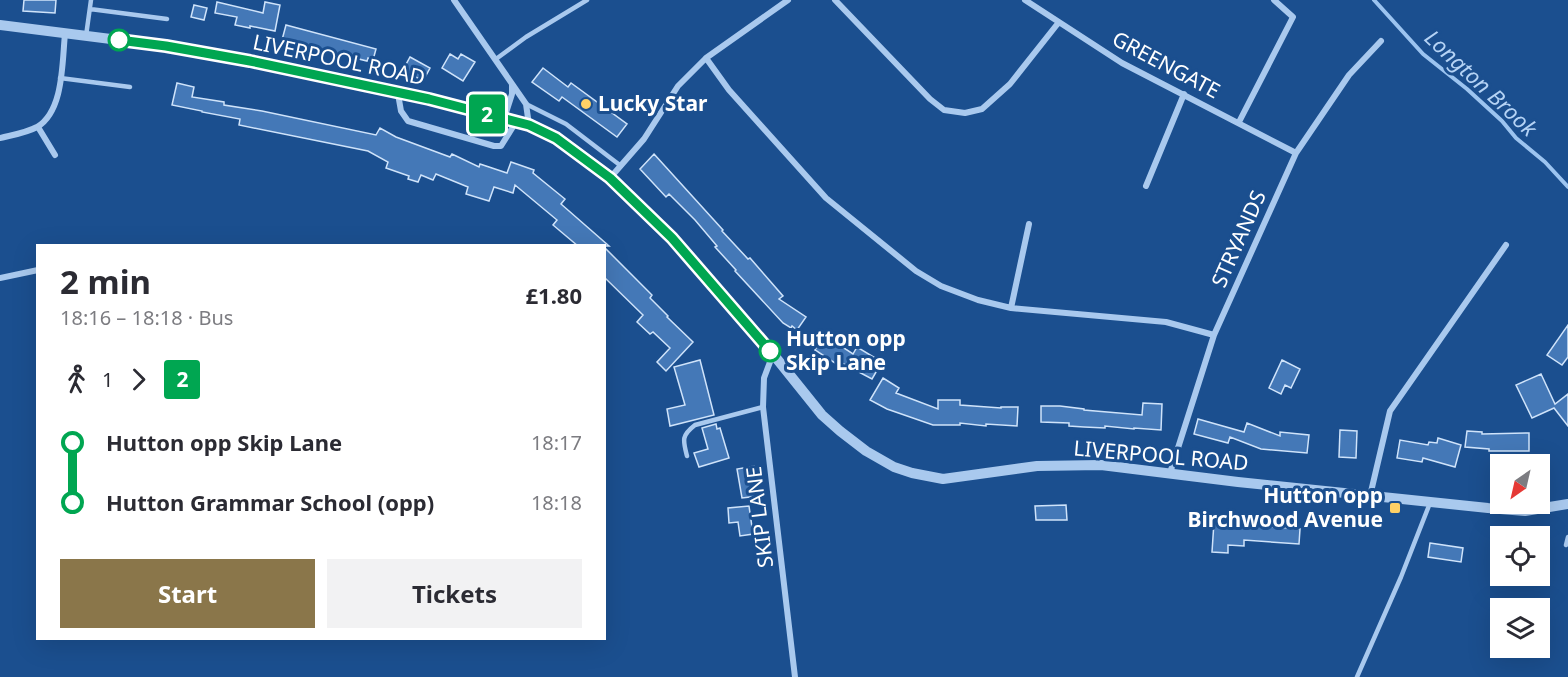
<!DOCTYPE html>
<html lang="en">
<head>
<meta charset="utf-8">
<style>
	:root { --surface:#fff; --page:#f2f2f3; --text:#2b2b33; --muted:#7c7c81; --accent:#8a764a }
	body { margin:0; font-family:"Noto Sans",sans-serif; background:var(--page); color:var(--text); height:100vh; display:flex; flex-direction:column; font-size:22px; white-space:nowrap }
	* { box-sizing:border-box; margin:0 }
	p { font-size:20px; color:var(--muted) }
	.icon { flex:none; width:33px; height:33px; fill:none; stroke:currentColor; stroke-width:2; stroke-linecap:round; stroke-linejoin:round }
	.map { position:relative; flex:1; overflow:hidden }
	.drawer { position:absolute; left:36px; top:244px; width:570px; height:396px; display:flex; flex-direction:column; background:var(--surface); border-radius:0px; box-shadow:0 6px 24px #0002 }
	.drawer>* { flex:none }
	.badge { padding:0 12px; border-radius:4px; font-size:21px; line-height:39px }
	.needle { width:39px; rotate:214deg }
	.buttons { position:absolute; left:1490px; top:454px; display:grid; gap:12px }
	.buttons a { display:grid; place-items:center; width:60px; height:60px; border-radius:0px; background:var(--surface); box-shadow:0 6px 24px #0002; font-size:30px }
	.map>.badge { position:absolute; translate:-50% -50%; box-shadow:0 0 0 3px #fff }
	.legs { display:flex; align-items:center; gap:9px; height:66px; padding:0 24px; font-size:20px }
	.legs p { margin-inline-start:auto }
	.headline { display:flex; align-items:center; justify-content:space-between; height:102px; padding:0 24px }
	h1 { font-size:33px; font-weight:700; line-height:45px }
	.button { display:flex; gap:12px; margin-top:auto; padding:12px 24px }
	.button a { flex:1; height:69px; border-radius:0px; background:var(--accent); color:#fff; font-size:24px; font-weight:700; line-height:69px; text-align:center }
	.button a+a { background:var(--page); color:var(--text) }
	ul { padding:0 24px; list-style:none }
	li { display:flex; align-items:center; gap:21px; height:60px; font-size:22px }
	li i { display:grid; place-items:center; width:9px; height:100%; margin:0 8px; background:currentColor }
	li i::after { content:''; width:15px; height:15px; margin:-8px; border:4px solid; border-radius:50%; background:var(--surface) }
	li p { margin-inline-start:auto }
	li:first-child i { background:linear-gradient(#0000 50%,currentColor 0) }
	li:last-child i { background:linear-gradient(currentColor 50%,#0000 0) }
	.map>svg:first-child { display:block }
</style>
</head>
<body>
<div class="map">
<svg width="1568" height="677" viewBox="0 0 1568 677">
	<rect width="100%" height="100%" fill="#1b4f8f"/>
	<g fill="none" stroke-linecap="round" stroke-linejoin="round">
		<path stroke="#9cc4f0" stroke-width="4" d="M1374,0L1423,54L1467,89L1502,121L1516,138L1545,162L1568,187"/>
	</g>
	<path fill="#4478b7" stroke="#cfe3fa" stroke-width="1.5" d="M24,0H56L55,13L23,11Z
		M217,2L263,13L265,2L280,5L275,31L250,26V28L235,25L237,17L215,13Z
		M194,5L207,8L204,20L191,17Z
		M286,25L376,49L373,60L368,58L367,61L282,40Z
		M450,54L458,59L461,54L475,62L463,81L442,68Z
		M410,57L430,68L423,81L403,70Z
		M543,68L568,87L571,83L627,124L617,137L562,97L559,101L532,82Z
		M177,83L194,87L192,97L224,102V105L262,111L376,135L380,128L396,137L450,157L452,154L479,167L480,164L507,173L511,162L534,170L533,173L565,199L561,204L609,246H578L553,225L557,220L515,185L513,193L494,187L489,201L466,194L468,187L436,174L433,180L421,175L418,182L408,179L409,176L386,168L388,162L368,151L239,125L240,119L202,112V111L172,105Z
		M654,154L723,230L722,231L748,259L750,258L783,296L779,299L806,317L797,330L792,326L791,328L783,323L735,271L736,270L715,247L717,246L695,220L669,194L666,197L640,169Z
		M604,247L652,295L650,298L668,316L667,317L693,342L666,371L657,362L670,348L653,332L650,334L637,322L643,315L604,277Z
		M1568,325V357L1562,365L1547,355Z
		M824,335L853,354L857,347L882,362L872,379L840,362L838,365L815,350Z
		M700,360L714,415L670,426L667,409L685,405L674,367Z
		M1282,360L1300,369L1291,388L1285,385L1281,394L1269,388Z
		M1541,374L1555,404L1568,394V426L1554,408L1532,418L1516,385Z
		M883,378L899,388L896,393L938,409V400H960V405L1001,408V407H1018L1017,426L986,424V426L960,423V425H933L887,409L870,400Z
		M1143,403L1162,404L1161,430L1134,428V429L1105,426V428L1084,427L1069,426V423L1041,422V406H1060L1084,409V410L1142,415Z
		M1198,419L1244,432L1247,423L1280,436V432L1309,435L1307,453L1261,449L1230,437L1228,443L1194,434Z
		M716,424L717,429L720,428L729,458L699,467L694,453L708,449L702,428Z
		M1340,430L1357,431L1356,458L1339,457Z
		M1467,431L1482,432V434L1529,433V451H1489V449L1465,447Z
		M1438,438L1461,445L1455,467L1423,458L1422,462L1397,458L1400,440L1428,445L1429,442L1437,443Z
		M754,466L759,496L742,498L737,469Z
		M1066,505L1067,520H1036L1035,506Z
		M749,506L753,534L740,536L738,522L729,523L728,508Z
		M1214,522L1300,529L1299,544L1244,540V546L1228,545V553L1212,552Z
		M1430,543L1463,548L1461,562L1428,557Z"/>
	<g fill="none" stroke-linecap="round" stroke-linejoin="round">
		<path stroke="#a9c9ee" stroke-width="4.5" d="M90,9L167,19
			M86,36L91,0
			M496,59L526,37L587,0
			M60,78L130,87
			M526,104L566,124L621,166
			M687,456C683,440 681,436 695,425L763,407
			M1566,545L1568,537
			M1357,677L1401,577L1430,503"/>
		<path stroke="#a9c9ee" stroke-width="6" d="M454,0L526,104L529,125
			M835,0L930,99L944,110L965,113L982,109L1010,84L1059,22
			M1025,0L1122,63L1296,153
			M706,58L729,90L826,198L916,271L941,286L978,300L1011,308L1166,322L1214,335
			M398,94L401,111L408,121L494,146H501L516,122
			M504,119L512,94V84
			M1239,122L1293,17L1274,0
			M38,127L55,155
			M0,138C12,135 26,133 37,127C64,111 62,62 65,34
			M610,178L644,139L678,86L706,58L788,0
			M1146,186L1184,94
			M0,278L38,270
			M1011,308L1029,224
			M773,354L764,378L763,407L795,677
			M1170,473L1214,335L1296,153L1349,75L1381,41
			M1370,496L1390,411L1506,245"/>
		<path stroke="#a9c9ee" stroke-width="10" d="M0,25L166,46L250,61L429,100L529,125L556,138L576,151L610,178L672,238L773,354L822,415L840,431L866,451L894,467L912,473L943,479L1037,466L1101,465L1238,482L1488,508L1525,511L1568,504"/>
	</g>
	<g fill="none" stroke-linecap="round" stroke-linejoin="round">
		<g stroke="#fff" stroke-width="14">
			<path id="line-1" d="M119,40L166,46L250,61L429,99L529,125L556,138L610,178L672,238L770,351"/>
		</g>
		<use href="#line-1" stroke="#00a651" stroke-width="9"/>
	</g>
	<g fill="#fff" stroke="#00a651" stroke-width="3">
		<circle cx="119" cy="40" r="10"/>
		<circle cx="770" cy="351" r="10"/>
	</g>
	<g fill="#ffd166" stroke="#1b4f8f" stroke-width="2">
		<circle cx="586" cy="104" r="6"/>
		<rect x="1389" y="502" width="12" height="12" rx="3"/>
	</g>
	<g text-anchor="middle" stroke-width="6" stroke-linejoin="round" paint-order="stroke">
		<g font-size="21" fill="#fff" stroke="#1b4f8f">
			<text transform="translate(339 60) rotate(12)" y="7">LIVERPOOL ROAD</text>
			<text transform="translate(1166 65) rotate(28)" y="7">GREENGATE</text>
			<text transform="translate(1239 239) rotate(-66)" y="7">STRYANDS</text>
			<text transform="translate(1161 456) rotate(5)" y="7">LIVERPOOL ROAD</text>
			<text transform="translate(760 517) rotate(-97)" y="7">SKIP LANE</text>
		</g>
		<g font-size="21" font-weight="bold" fill="#fff" stroke="#1b4f8f" text-anchor="start">
			<text x="598" y="111">Lucky Star</text>
			<text x="1383" y="503" text-anchor="end">Hutton opp<tspan x="1383" dy="24">Birchwood Avenue</tspan></text>
		</g>
		<g font-size="21" font-weight="bold" fill="#fff" stroke="#1b4f8f" text-anchor="start">
			<text x="786" y="346">Hutton opp<tspan x="786" dy="24">Skip Lane</tspan></text>
		</g>
		<g font-size="22" font-style="italic" fill="#b5d3f5" stroke="#1b4f8f">
			<text transform="translate(1481 83) rotate(43)" y="8">Longton Brook</text>
		</g>
	</g>
</svg>
<div class="buttons">
<a><svg class="needle" viewBox="-14 -14 28 28"><path d="M0-13l5 13h-10z" fill="#e53935"/><path d="M0 13l5-13h-10z" fill="#7c7c81"/></svg></a>
<a><svg class="icon" aria-label="locate" viewBox="0 0 24 24"><circle cx="12" cy="12" r="6"/><path d="M12 2v4M12 18v4M2 12h4M18 12h4"/></svg></a>
<a><svg class="icon" aria-label="layers" viewBox="0 0 24 24"><path d="M12 4l9 5-9 5-9-5zM3 14l9 5 9-5"/></svg></a>
</div>
<b class="badge" style="left:487px;top:114px;background:#00a651;color:#fff">2</b>
<section class="drawer">
<div class="headline"><div><h1>2 min</h1><p>18:16 – 18:18 · Bus</p></div><b>£1.80</b></div>
<div class="legs"><svg class="icon" aria-label="walk" viewBox="0 0 24 24"><circle cx="13" cy="4" r="2"/><path d="M13 8l-2 6 4 7M11 14l-3 7M7 12l3-4h3l4 4"/></svg>1<svg class="icon" aria-label="forward" viewBox="0 0 24 24"><path d="M9 5l7 7-7 7"/></svg><b class="badge" style="background:#00a651;color:#fff">2</b></div>
<ul>
<li><i style="color:#00a651"></i><b>Hutton opp Skip Lane</b><p>18:17</p></li>
<li><i style="color:#00a651"></i><b>Hutton Grammar School (opp)</b><p>18:18</p></li>
</ul>
<div class="button"><a>Start</a><a>Tickets</a></div>
</section>
</div>
</body>
</html>
